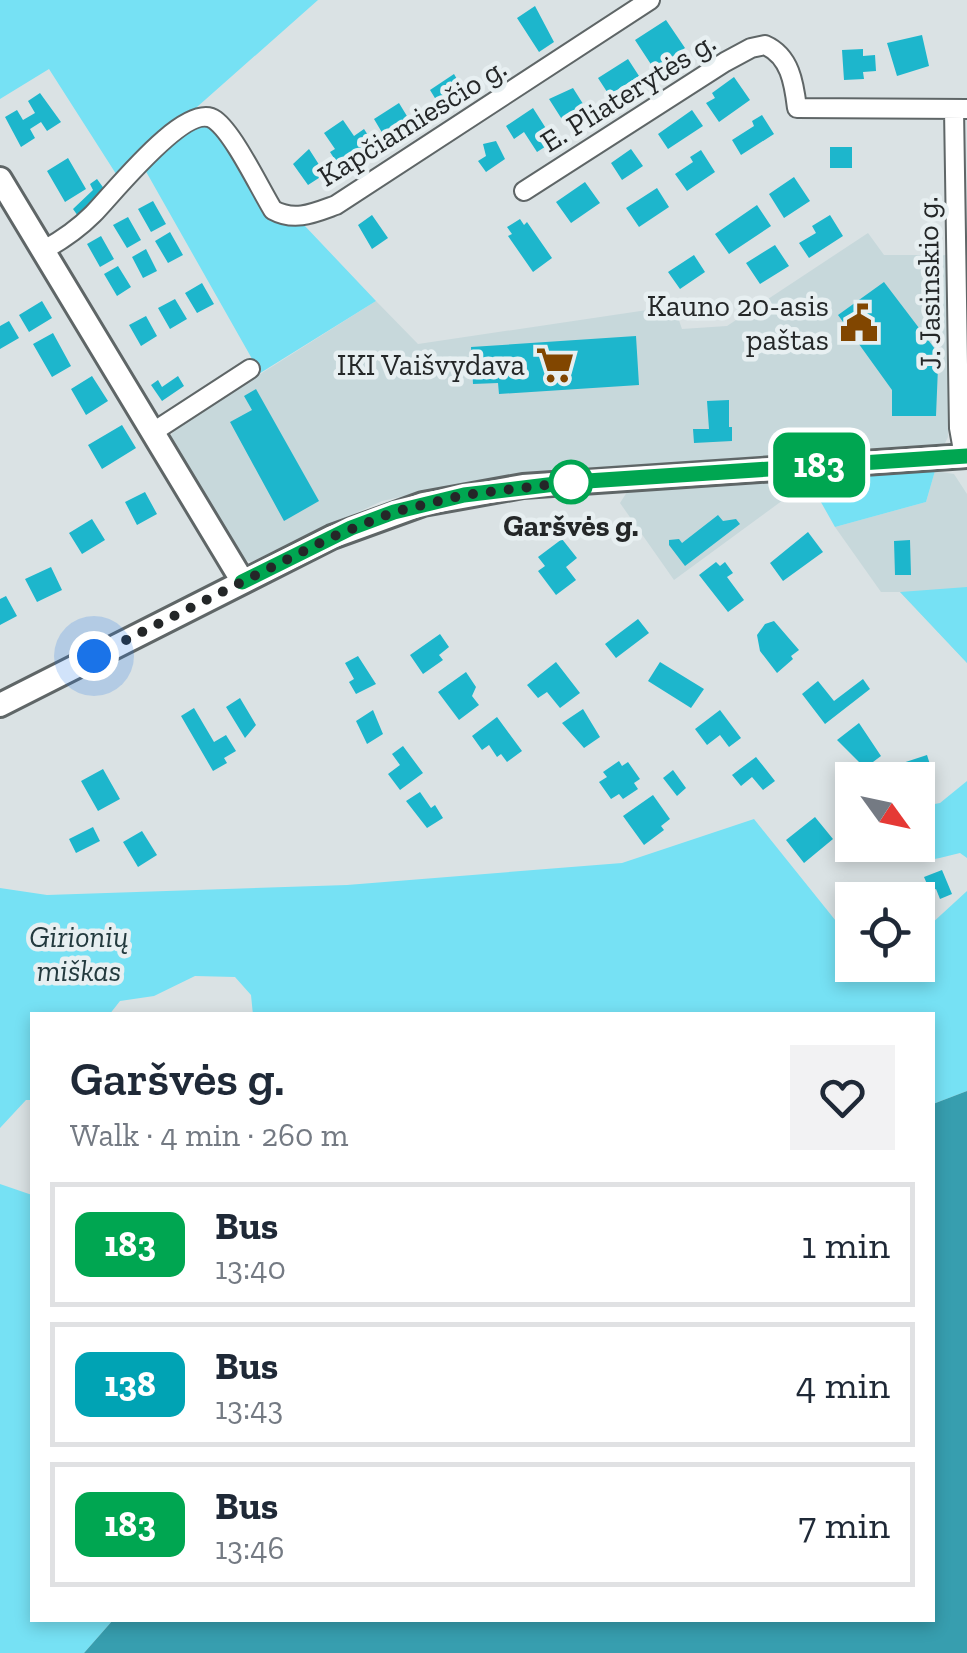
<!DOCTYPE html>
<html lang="en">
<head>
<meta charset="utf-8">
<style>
	:root { --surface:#fff; --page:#f2f2f3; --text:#1f2937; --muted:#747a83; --line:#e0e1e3 }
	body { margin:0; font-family:"Zilla Slab",serif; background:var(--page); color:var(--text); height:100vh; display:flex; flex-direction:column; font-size:38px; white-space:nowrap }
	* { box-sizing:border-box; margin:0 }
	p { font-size:32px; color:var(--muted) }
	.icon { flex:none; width:55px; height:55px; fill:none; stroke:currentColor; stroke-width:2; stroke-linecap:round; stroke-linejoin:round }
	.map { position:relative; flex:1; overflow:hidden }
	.sheet { position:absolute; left:30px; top:1012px; width:905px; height:610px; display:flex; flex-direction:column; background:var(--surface); border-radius:0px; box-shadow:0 5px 15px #0003 }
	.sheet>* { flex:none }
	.badge { padding:0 20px; border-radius:15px; font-size:35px; line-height:65px }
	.needle { width:65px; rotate:123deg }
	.fabs { position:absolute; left:835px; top:762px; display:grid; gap:20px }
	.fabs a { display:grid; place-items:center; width:100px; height:100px; border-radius:0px; background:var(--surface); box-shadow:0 5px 15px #0003; font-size:50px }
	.you { position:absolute; width:50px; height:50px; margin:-25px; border:8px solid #fff; border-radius:50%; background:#1a73e8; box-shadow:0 0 0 15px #1a73e833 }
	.map>.badge { position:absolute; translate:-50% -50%; box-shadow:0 0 0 5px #fff }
	.round { display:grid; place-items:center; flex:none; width:105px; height:105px; border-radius:0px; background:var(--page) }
	.headline { display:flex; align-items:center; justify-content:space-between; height:170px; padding:0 40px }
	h1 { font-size:48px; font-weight:600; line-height:75px }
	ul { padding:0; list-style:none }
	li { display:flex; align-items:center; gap:30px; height:125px; margin:0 20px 15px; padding:0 20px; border:5px solid var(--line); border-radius:0px }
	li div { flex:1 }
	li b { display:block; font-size:38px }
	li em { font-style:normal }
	li .badge { min-width:110px; font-weight:700; text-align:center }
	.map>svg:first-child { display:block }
</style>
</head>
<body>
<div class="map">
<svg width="967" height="1653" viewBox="0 0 967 1653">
	<rect width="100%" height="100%" fill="#dae2e4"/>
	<path fill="#c7d8db" d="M868,233L884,255H951L948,437L943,447L536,475L446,487L382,501L251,562L238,557L167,443L175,428L376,301L418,344L674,306L682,329L727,326Z
		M935,471L954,474L967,494V663L900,592H881L835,527L926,502Z
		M809,481L674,580L620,503L627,492L717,482Z"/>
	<path fill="#76e1f4" d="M0,0H318L118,177L49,69L0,99Z
		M192,124L209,125L218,131L284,223L304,225L376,301L257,375L251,357L144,168Z
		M935,471L926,502L835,527L809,481Z
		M967,587V663L900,592Z
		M967,781V858L960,853C933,860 905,868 883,845H918V807L940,803Z
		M754,819L852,941V965H918V936L967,891V1091L933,1104L932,1015H253L251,995L235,977L195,976L154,996L120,1001L109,1015H32V1100H26L0,1128V888L47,895L347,885L622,863Z
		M0,1184L32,1195V1620H113L84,1653H0Z"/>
	<path fill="#379eaf" d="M967,1091V1653H84L113,1620H932L933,1104Z"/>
	<path fill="#1db6cc" d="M535,6L554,42L539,52L517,18Z
		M666,20L685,48L654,69L635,40Z
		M922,35L929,66L897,76L887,43Z
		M863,49V56L875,55L876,71L863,72L864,79L844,80L842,50Z
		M628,59L639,76L609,95L598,78Z
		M454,74L465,93L441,108L430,90Z
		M734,77L750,100L719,122L706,103L715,98L712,93Z
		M573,88L585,107L563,121L549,99Z
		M40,93L61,122L47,131L41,122L30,129L35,138L21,147L5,117L17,110L23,120L35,113L28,101Z
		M399,103L413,126L387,141L374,119Z
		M533,108L554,141L537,152L524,132L514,139L506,126Z
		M692,110L703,126L668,149L658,134Z
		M762,115L774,134L741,155L732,140L754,126L752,121Z
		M343,120L354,136L364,129L377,149L343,172L330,152L335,149L324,133Z
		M496,141L505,159L486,172L478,161L486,156L483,144Z
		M830,147H852V168H830Z
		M309,149L325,174L308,185L293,164Z
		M631,149L643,166L622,180L611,163Z
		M701,150L715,172L687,191L675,174L693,162L690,157Z
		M68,158L86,189L65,202L47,171Z
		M794,177L810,201L784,218L769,194Z
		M97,179L105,190L78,216L73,209L93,190L90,184Z
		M585,182L600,203L571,223L556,202Z
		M657,188L669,207L639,227L626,208Z
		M153,201L166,224L151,232L138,209Z
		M757,205L771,226L729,254L715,234Z
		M372,215L388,238L372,249L358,225Z
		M830,215L843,236L809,258L799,243L816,233L812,226Z
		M128,217L141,240L127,248L113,225Z
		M520,219L524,225L527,222L552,258L533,272L508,236L512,234L507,227Z
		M170,232L183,255L168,263L155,241Z
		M101,236L114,259L100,267L87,244Z
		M775,245L789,266L760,284L746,263Z
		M146,249L157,271L143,278L132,257Z
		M694,255L705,272L680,289L668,272Z
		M118,266L131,287L117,296L104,274Z
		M884,282L935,349L938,367L936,416H892V390L838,315Z
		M202,283L214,304L197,313L185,293Z
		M175,299L187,319L170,329L158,308Z
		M42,301L52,318L29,332L19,315Z
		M146,316L157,336L141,346L129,325Z
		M9,321L19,338L0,349V326Z
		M53,333L71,366L52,377L33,344Z
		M636,336L639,385L499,394L498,383L473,384L471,347Z
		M92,376L108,401L86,415L71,389Z
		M178,376L184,386L162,401L151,385L158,380L162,387Z
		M256,389L319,501L284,521L230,422L252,410L244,396Z
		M729,400V427H732V441L694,443L693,429H709L707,401Z
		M122,425L136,448L102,469L88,445Z
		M145,492L157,514L137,525L125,502Z
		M718,515L723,521L736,519L740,524L685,566L669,545V540L679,539L682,543Z
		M92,519L105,540L82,554L69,533Z
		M808,532L823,552L783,581L770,563Z
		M562,539L577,558L566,567L576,580L556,595L538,571L545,566L538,557Z
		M910,540L911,575H895L894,541Z
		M716,562L720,566L725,562L733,573L727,577L744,600L728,612L699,575Z
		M51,567L62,590L37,602L25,579Z
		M6,596L17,616L0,625V599Z
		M638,619L649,633L616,658L605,644Z
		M774,621L799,650L791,656L793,659L777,673L760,651L757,635L765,624Z
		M440,634L449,647L439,655L443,660L423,674L410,655Z
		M358,656L376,684L356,694L349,682L354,679L345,663Z
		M556,662L580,693L560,708L547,692L538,698L527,685Z
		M660,662L704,689L691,708L648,681Z
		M466,672L476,687L472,696L479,705L459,720L438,692Z
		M863,679L870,689L825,724L802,694L818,681L834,701Z
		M240,698L256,725L245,738L226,707Z
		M194,708L214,742L226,735L236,751L224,758L227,763L213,771L181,716Z
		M583,709L600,737L584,748L562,723Z
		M373,710L383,734L367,744L356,721Z
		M720,710L741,738L729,747L720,735L707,745L695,729Z
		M497,717L522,751L507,762L501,754L497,757L489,745L482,750L472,736Z
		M859,723L881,756L865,768L837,740Z
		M403,746L423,773L400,790L388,774L400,765L392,754Z
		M927,755L934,777L918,782L871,780L869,774Z
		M756,757L775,781L763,790L752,777L741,786L732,775Z
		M619,761L622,766L628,762L640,779L634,783L638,789L623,799L619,794L611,799L599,782L607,777L603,772Z
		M103,769L120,799L98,811L81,781Z
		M673,770L686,788L677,796L663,778Z
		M420,792L431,808L435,805L443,818L427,828L406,801Z
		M653,795L670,819L661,826L664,830L644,845L623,816Z
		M815,817L833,839L804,863L786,840Z
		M93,827L100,841L76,853L69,839Z
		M142,831L157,855L138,867L123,842Z
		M942,870L952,894L940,899L936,889L930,891L924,877Z"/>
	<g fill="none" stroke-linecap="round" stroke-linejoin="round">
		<g stroke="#5f6667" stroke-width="22">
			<path id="street" d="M954,109L959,428L964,456
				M524,191L725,62L751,48L765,45C790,56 794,83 797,108L967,109
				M44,250C62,240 78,229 93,214C113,194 187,99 215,120C234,134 259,187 273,210C295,222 314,213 336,205L650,0
				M153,432L250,369"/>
		</g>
		<g stroke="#5f6667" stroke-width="28">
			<path id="secondary" d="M0,179L243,582
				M0,705L332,537L423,504L523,486L967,456"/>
		</g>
		<use href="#street" stroke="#fff" stroke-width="18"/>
		<use href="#secondary" stroke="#fff" stroke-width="22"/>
	</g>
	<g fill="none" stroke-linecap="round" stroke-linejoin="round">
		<g stroke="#fff" stroke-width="22">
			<path id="line" d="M242,582L351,528L394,512L464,495L572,482L967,456"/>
		</g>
		<use href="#line" stroke="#00a651" stroke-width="15"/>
		<path stroke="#242728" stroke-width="10" stroke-dasharray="0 18" d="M94,656L332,537L394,512L464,495L571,482"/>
	</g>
	<defs>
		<g id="civic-bare" transform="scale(3)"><path d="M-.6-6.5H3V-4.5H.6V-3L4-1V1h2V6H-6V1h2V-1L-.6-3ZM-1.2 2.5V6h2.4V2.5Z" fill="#814600" stroke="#e7eff1" stroke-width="2.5" paint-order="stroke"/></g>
		<g id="supermarket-bare" transform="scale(3)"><path d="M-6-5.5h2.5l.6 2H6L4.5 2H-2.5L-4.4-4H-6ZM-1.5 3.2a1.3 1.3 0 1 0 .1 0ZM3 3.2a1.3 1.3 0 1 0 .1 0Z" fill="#814600" stroke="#e7eff1" stroke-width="2.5" paint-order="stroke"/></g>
	</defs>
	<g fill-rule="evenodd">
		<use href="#civic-bare" x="859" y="323"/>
		<use href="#supermarket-bare" x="555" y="365"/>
	</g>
	<circle fill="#fff" stroke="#00a651" stroke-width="5" cx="571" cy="482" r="20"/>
	<g text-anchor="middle" stroke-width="9" stroke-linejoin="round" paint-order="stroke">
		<g font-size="30" fill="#242728" stroke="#e7eff1">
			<text transform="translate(628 92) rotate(-32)" y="10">E. Pliaterytės g.</text>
			<text transform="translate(412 122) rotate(-32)" y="10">Kapčiamiesčio g.</text>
			<text transform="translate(929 283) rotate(-91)" y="10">J. Jasinskio g.</text>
		</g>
		<g font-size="30" fill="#242728" stroke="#e7eff1" text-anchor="end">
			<text x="829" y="316">Kauno 20-asis<tspan x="829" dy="34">paštas</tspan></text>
			<text x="525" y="375">IKI Vaišvydava</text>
		</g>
		<g font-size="30" font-weight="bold" fill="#242728" stroke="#e7eff1">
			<text x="571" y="536">Garšvės g.</text>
		</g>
		<g font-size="30" font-style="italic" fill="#233a3e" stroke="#e7eff1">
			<text x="79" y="947">Girionių<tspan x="79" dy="34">miškas</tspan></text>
		</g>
	</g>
</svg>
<div class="fabs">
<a><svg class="needle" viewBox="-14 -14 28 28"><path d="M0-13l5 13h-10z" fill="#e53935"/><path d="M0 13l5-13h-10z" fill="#747a83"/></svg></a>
<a><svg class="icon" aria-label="locate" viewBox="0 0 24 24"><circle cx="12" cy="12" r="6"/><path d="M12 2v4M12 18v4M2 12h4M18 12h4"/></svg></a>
</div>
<div class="you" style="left:94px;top:656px"></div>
<b class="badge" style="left:819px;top:465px;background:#00a651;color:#fff">183</b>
<section class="sheet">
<div class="headline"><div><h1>Garšvės g.</h1><p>Walk · 4 min · 260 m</p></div><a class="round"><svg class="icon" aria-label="heart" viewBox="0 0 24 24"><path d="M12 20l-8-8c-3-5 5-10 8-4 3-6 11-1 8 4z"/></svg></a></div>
<ul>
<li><span class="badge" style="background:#00a651;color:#fff">183</span><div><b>Bus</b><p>13:40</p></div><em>1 min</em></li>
<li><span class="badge" style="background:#00a3b4;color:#fff">138</span><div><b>Bus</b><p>13:43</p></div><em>4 min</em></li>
<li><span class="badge" style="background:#00a651;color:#fff">183</span><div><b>Bus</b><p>13:46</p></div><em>7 min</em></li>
</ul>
</section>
</div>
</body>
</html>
